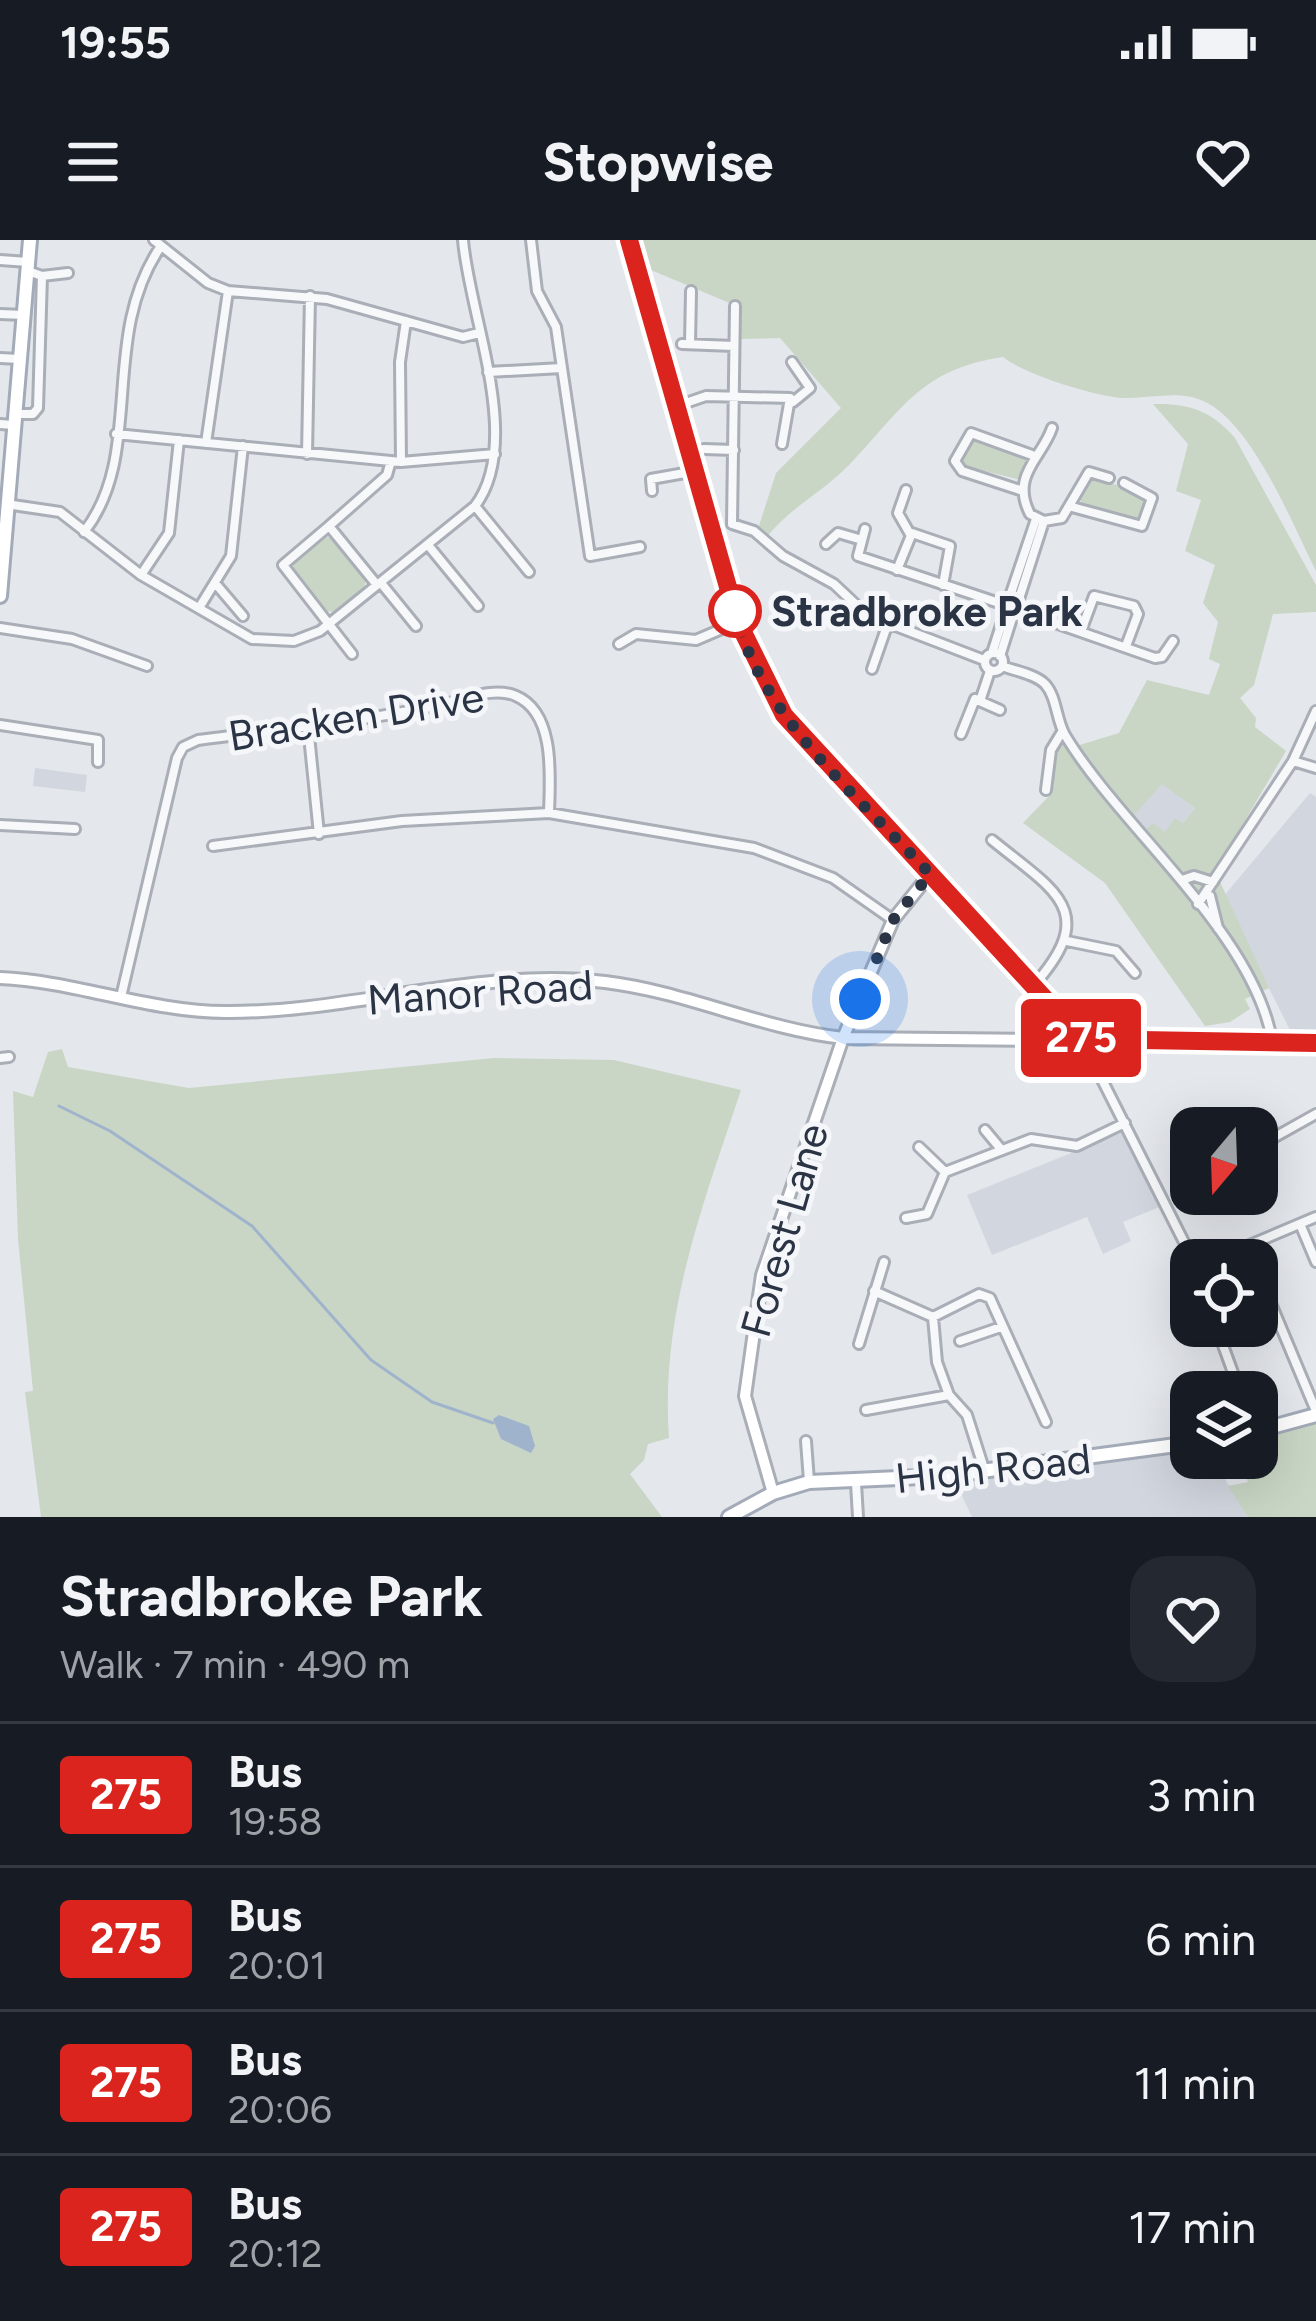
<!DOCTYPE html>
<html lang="en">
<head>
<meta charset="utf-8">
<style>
	:root { --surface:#171b24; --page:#242831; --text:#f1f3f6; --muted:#9ea1a6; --line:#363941 }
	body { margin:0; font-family:Figtree,sans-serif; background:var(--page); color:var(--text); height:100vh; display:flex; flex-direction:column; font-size:45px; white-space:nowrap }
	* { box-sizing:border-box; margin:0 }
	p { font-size:39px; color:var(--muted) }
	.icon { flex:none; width:66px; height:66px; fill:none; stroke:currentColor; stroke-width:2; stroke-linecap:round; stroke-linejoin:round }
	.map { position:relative; height:1277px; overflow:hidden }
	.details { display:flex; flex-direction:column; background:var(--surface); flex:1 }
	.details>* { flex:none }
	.badge { padding:0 24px; border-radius:9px; font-size:42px; line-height:78px }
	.needle { width:78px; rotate:199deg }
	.tools { position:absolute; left:1170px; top:867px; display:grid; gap:24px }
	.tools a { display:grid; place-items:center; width:108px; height:108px; border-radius:24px; background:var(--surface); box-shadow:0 12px 48px #0002; font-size:60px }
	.you { position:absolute; width:60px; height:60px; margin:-30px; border:9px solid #fff; border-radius:50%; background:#1a73e8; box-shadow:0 0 0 18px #1a73e833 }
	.map>.badge { position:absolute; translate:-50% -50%; box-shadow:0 0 0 6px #fff }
	.round { display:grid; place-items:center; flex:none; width:126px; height:126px; border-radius:36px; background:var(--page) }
	.headline { display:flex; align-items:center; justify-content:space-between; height:204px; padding:0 60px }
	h1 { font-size:57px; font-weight:700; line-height:90px }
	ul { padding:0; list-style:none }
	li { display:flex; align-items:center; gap:36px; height:144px; padding:0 60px; border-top:3px solid var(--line) }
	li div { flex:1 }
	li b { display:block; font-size:45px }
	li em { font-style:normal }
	li .badge { min-width:132px; font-weight:700; text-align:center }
	.status { display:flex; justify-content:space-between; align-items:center; height:84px; padding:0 60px; background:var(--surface); direction:ltr }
	.status svg { height:33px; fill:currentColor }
	header { display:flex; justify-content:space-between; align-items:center; height:156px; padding:0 60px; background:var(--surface); font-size:54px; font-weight:700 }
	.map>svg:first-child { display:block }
</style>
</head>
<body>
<div class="status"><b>19:55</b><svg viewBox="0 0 49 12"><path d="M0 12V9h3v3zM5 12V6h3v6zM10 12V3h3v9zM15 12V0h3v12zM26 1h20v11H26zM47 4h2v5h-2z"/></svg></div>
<header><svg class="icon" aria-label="menu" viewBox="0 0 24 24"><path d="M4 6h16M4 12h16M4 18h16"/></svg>Stopwise<svg class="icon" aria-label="heart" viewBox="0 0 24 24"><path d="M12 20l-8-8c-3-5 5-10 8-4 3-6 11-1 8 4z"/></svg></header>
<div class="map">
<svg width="1316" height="1277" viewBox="0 0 1316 1277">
	<rect width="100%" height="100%" fill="#e4e7ec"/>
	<path fill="#d2d6de" d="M35,528L87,535L85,552L33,546Z
		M1162,543L1195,568L1182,584L1165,592L1146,589L1133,575Z
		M1310,553L1316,557V794L1291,792L1223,657Z
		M1121,893L1164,965L1123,982L1131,1001L1103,1014L1087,977L992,1015L967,955Z
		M1191,1209V1218H1212L1248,1277H972L955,1241Z"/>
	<path fill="#c9d6c5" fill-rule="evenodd" d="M633,0H1316V331C1292,283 1258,198 1214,167C1185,147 1155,159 1124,158C1096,157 1024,134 1003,117C920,129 902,170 849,225C823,252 789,268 766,298L758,289L776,233L841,168L780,98L739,99V67L639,25Z
		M1153,164C1189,163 1212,171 1235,198L1316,345V372L1273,374L1254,445L1240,458L1256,478L1255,487L1286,511L1215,631L1269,748L1245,759L1250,769L1230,782L1205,786L1105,643L1023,583L1050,555L1060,499L1073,507L1119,493L1147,440L1209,455L1220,424L1209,419L1218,382L1203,363L1215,325L1185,311L1201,260L1176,251L1188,204ZM1162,544L1195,568L1183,583L1175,578L1165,592L1153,583L1146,589L1134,575Z
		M972,197L1024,215L1027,220L1021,240L964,226L960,220Z
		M1092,237L1144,254L1148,261L1141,279L1134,283L1083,266L1080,259Z
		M323,297L334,298L366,338L364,350L336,372L325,371L293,331L294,320Z
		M62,809L68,827L189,848L494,818L614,820L741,850C703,965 660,1074 669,1198L648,1204L644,1220L630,1234L662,1277H41L25,1152L33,1151L18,999L13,851L33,857L48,812Z
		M1316,1179V1277H1248L1228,1246L1248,1242L1239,1218H1257V1195Z"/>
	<path fill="#9fb4cc" d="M499,1175L529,1186L535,1206L531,1213L501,1199L493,1179Z"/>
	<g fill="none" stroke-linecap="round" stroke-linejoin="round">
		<path stroke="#9fb4cc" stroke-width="3" d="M59,866L110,891L252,986L371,1120L432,1162L493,1183"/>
		<g stroke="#a9aeb7" stroke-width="14">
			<path id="street" d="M154,0L208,43L228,51L327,59L463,97L479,93
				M531,0L537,51L556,87L562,128
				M0,20L28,22
				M28,31L42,36L68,33
				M735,66L732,284L754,291L783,316L834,344L867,375L984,420
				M0,74L24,75
				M682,104L734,106
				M690,104L691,51
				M0,118L20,119
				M792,122L810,148L793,162
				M488,132L562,128L590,316L640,307
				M677,166L706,156L790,158L782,204
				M14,174H33L38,168L42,36
				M0,184L13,185
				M1052,188C1042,218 1010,235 1030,274L1044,281L1062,278L1089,232L1109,238
				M116,194L401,222L495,214
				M206,203L228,51
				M704,209L734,210
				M307,214L310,56
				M401,222L400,122L406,81
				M906,250L898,273L910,294
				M652,251L651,239L696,231
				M1023,251L962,231L955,221L971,193L1032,215
				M6,264L60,272L141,335L252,399L294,401L320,391L475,266C524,202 469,75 463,0
				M475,266L529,332
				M1072,267L1142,286L1152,258L1124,243
				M329,286L387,235L391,221
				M865,289L858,316L1005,365
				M84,292C146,213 98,98 161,6
				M826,304L838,293L862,300
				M428,305L478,366
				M897,330L912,293L950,306L943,345
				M141,335L169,293L179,200
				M215,343L243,376
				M381,343L416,386
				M1004 369a7 7 0 1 1 14 0a7 7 0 1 1-14 0Z
				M1008,362L1036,279
				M1017,365L1044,281
				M199,368L231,316L243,206
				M1018,370L1155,418L1162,417L1173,401
				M0,388L72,399L147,426
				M1081,391L1094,356L1134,366L1138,374L1126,406
				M619,404L636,394L696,400L738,382
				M985 422a9 9 0 1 1 18 0a9 9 0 1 1-18 0Z
				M992,413L1005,373
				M352,414L283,325L329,286L377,345
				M1000,416L1013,375
				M1002,426C1015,431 1035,434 1045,444C1057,457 1056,480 1065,495C1120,587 1253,692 1272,800
				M872,429L887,386
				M981,458L990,431
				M0,485L98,500V522
				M308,486L319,594
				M961,494L975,459L1000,470
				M1293,521L1316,528
				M1046,550L1051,510L1062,492
				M0,585L75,589
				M992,600C1053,650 1101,670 1034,745
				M213,606L402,581L549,573L754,608L833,638L893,680
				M1182,640L1194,636L1213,642
				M1210,656L1218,688
				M1198,664L1293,521L1316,471
				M1067,701L1116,711L1135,733
				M121,757L177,518L183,507L198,500C283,489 369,481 453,462C472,457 496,447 516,456C556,473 550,538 549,573
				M1082,800L1193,1020
				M0,818L9,817
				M985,890L1000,908
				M919,907L945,932
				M1257,907L1316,874
				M906,978L927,974L945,932L1031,899L1077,906L1125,883
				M1300,984L1316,1022
				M1247,1006L1253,1020
				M1214,1020L1316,977
				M1257,1030L1316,1171
				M874,1051L933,1077
				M933,1077L979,1054L990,1058L1046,1182
				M933,1077L937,1122L949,1155
				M1216,1086L1240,1152
				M960,1101L1001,1087
				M859,1104L884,1022
				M866,1170L949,1155L967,1175L985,1232
				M806,1201L809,1241
				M856,1243L858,1277"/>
		</g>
		<g stroke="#a9aeb7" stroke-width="16">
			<path id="secondary" d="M629,0L738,382L784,475L1081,798
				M0,738C75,741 150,772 225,772C352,773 476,727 605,742C687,752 762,789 843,798L1316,803
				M773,1253L745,1156L762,1035L843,798L893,680L930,634"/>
		</g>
		<g stroke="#a3abb8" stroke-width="18">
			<path id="primary" d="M0,356L30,0
				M1257,1191L1316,1175
				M729,1277L773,1253L809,1242L944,1236L1191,1203"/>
		</g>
		<use href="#street" stroke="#f7f8fa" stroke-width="8"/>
		<use href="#secondary" stroke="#fff" stroke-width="10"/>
		<use href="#primary" stroke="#fff" stroke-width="12"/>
	</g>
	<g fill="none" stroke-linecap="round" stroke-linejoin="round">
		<g stroke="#fff" stroke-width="27">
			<path id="line" d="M629,0L738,382L784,475L1082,799L1316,803"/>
		</g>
		<use href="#line" stroke="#dc241f" stroke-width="18"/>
		<path stroke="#2b3445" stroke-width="12" stroke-dasharray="0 21.6" d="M735,371C760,477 859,557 930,634L893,680L860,759"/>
	</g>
	<circle fill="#fff" stroke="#dc241f" stroke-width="6" cx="735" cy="371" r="24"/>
	<g text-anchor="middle" stroke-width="10" stroke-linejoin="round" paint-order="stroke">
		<g font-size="42" font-weight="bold" fill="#2b3445" stroke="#f4f6f9" text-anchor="start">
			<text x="771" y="386">Stradbroke Park</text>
		</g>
		<g font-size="42" fill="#2b3445" stroke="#f4f6f9">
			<text transform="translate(356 476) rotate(-9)" y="15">Bracken Drive</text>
			<text transform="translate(480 752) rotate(-4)" y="15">Manor Road</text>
			<text transform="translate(784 990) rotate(-74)" y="15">Forest Lane</text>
			<text transform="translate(993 1228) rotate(-6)" y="15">High Road</text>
		</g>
	</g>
</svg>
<div class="tools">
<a><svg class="needle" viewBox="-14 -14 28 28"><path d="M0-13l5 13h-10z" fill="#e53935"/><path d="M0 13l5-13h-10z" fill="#9ea1a6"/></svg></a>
<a><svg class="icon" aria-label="locate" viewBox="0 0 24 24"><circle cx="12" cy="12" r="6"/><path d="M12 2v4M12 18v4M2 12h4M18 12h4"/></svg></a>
<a><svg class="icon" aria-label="layers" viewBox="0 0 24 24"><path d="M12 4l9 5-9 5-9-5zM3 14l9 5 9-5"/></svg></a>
</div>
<div class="you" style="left:860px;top:759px"></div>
<b class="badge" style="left:1081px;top:798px;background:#dc241f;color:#fff">275</b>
</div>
<section class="details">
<div class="headline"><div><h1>Stradbroke Park</h1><p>Walk · 7 min · 490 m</p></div><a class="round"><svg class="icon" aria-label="heart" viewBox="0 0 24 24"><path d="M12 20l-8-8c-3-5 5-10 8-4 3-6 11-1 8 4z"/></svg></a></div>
<ul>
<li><span class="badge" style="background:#dc241f;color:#fff">275</span><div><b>Bus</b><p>19:58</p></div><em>3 min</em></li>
<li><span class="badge" style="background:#dc241f;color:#fff">275</span><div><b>Bus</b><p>20:01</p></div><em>6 min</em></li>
<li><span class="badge" style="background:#dc241f;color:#fff">275</span><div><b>Bus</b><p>20:06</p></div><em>11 min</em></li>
<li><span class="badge" style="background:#dc241f;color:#fff">275</span><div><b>Bus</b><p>20:12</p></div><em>17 min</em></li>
</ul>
</section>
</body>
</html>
